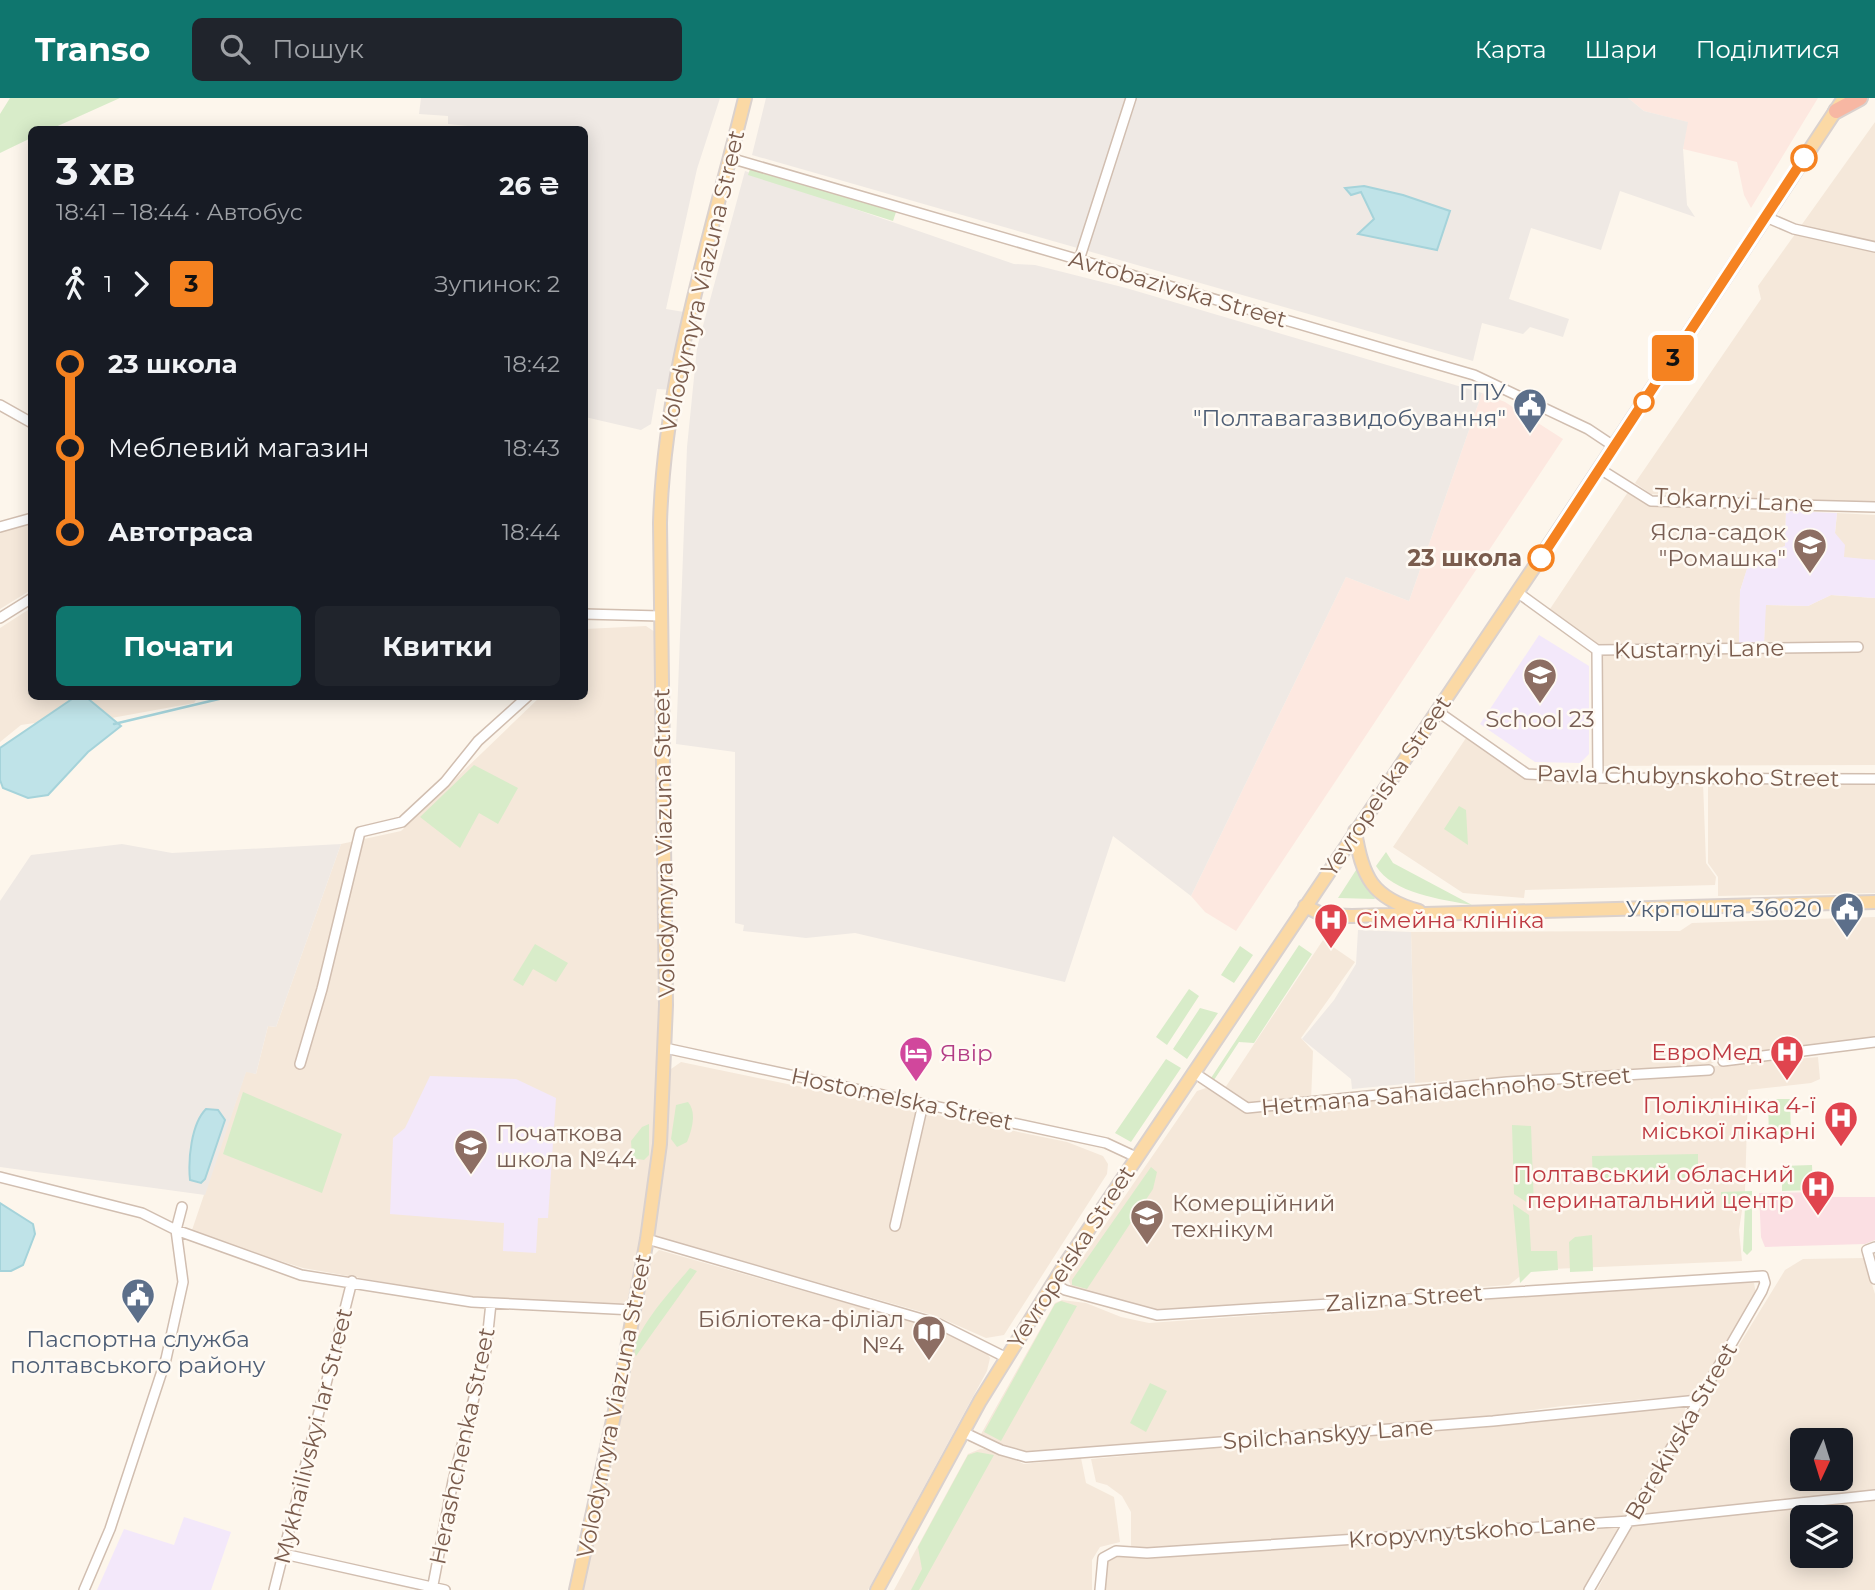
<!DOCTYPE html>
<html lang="uk">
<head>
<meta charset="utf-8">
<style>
	:root { --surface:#171b24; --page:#20242c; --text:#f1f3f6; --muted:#9ea1a6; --accent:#0f766e }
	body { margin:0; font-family:Montserrat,sans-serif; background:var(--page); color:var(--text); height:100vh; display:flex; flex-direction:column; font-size:26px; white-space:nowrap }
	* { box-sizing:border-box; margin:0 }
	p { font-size:23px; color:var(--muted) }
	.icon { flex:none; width:38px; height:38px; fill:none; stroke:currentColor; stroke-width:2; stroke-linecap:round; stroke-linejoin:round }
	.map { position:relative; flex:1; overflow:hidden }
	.details { position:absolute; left:28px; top:28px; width:560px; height:574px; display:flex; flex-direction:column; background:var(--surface); border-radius:10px; box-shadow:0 4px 18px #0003 }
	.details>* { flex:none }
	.badge { padding:0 14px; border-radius:5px; font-size:24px; line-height:46px }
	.needle { width:46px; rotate:184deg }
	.controls { position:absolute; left:1790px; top:1330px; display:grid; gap:14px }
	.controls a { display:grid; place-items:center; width:63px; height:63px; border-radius:10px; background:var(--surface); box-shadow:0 4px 18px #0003; font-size:35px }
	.map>.badge { position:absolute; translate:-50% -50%; box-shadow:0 0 0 4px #fff }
	.legs { display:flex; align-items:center; gap:10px; height:77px; padding:0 28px; font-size:23px }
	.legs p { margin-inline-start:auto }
	.summary { display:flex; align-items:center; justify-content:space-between; height:119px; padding:0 28px }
	h1 { font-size:38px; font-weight:700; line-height:52px }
	.primary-button { display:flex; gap:14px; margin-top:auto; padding:14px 28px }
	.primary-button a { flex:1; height:80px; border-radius:10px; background:var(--accent); color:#fff; font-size:28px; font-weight:700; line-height:80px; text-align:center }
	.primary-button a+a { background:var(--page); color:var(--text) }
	ul { padding:0 28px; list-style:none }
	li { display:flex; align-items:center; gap:24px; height:84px; font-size:26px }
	li i { display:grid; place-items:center; width:10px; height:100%; margin:0 9px; background:currentColor }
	li i::after { content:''; width:18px; height:18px; margin:-9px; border:5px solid; border-radius:50%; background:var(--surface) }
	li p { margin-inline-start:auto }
	li:first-child i { background:linear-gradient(#0000 50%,currentColor 0) }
	li:last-child i { background:linear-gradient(currentColor 50%,#0000 0) }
	header { display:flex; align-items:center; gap:42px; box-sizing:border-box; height:98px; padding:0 35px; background:var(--accent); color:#fff }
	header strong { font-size:33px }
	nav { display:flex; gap:38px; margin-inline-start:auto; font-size:24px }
	.search { width:490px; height:63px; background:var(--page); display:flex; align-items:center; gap:18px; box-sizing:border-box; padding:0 24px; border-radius:10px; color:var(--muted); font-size:26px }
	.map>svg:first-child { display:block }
</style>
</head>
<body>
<header>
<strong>Transo</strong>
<div class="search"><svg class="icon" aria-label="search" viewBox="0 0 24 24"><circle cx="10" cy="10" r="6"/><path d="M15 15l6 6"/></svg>Пошук</div>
<nav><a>Карта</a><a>Шари</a><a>Поділитися</a></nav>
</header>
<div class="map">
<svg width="1875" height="1492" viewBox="0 0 1875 1492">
	<rect width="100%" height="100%" fill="#fdf6ec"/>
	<path fill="#f5e8da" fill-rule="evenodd" d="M1875,24V408L1651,396L1635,385L1761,201L1758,188Z
		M1628,394L1654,407L1786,413L1785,448L1750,462L1740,493L1739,546L1597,547L1550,511Z
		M1837,415L1875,417V462L1844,460L1835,435Z
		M31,424V492L0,511V434Z
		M1831,497L1875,500V667L1596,668L1594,555L1860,553V545L1764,546L1765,507L1808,508Z
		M31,510L32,598L198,599L194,605L106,621L68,620L21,627L0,644V530Z
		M646,528L655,534L659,920L654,1059L631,1201L621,1206L473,1200L303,1170L191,1135L246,973L256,976L268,928L276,929L341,746L401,733L540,599L584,598L585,531Z
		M1468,637L1523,678L1703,684L1706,765L1716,779L1715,787L1525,792L1524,800L1463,795L1393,749Z
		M1875,685V795L1718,798V779L1708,765V686Z
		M1875,819V941L1735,957L1710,966L1415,985L1411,834L1680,833L1692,825Z
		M1323,842L1355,864L1301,940L1313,953L1311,1003L1818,959L1820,981L1811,985L1748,992L1745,1093L1739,1132L1742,1163L1528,1172L1509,1187L1157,1212L1072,1190L1068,1181L1197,993L1206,990L1221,996Z
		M681,964L1067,1044L1103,1058L1108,1066L1107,1076L1004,1237L986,1240L936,1218L655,1138L671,971Z
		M659,1152L945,1233L985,1252L990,1260L987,1273L868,1492H580L648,1163Z
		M1864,1160L1875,1196V1394L1646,1419L1637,1413L1785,1172L1803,1161ZM1802,1342H1841V1381H1802Z
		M1749,1182L1754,1185L1756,1196L1694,1297L1562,1308L1491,1318L1026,1355L1005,1350L982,1340L981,1336L1055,1205L1062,1202L1086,1205L1121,1219L1149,1225Z
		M1684,1307L1686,1313L1626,1420H1588L1131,1451V1414L1122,1398L1107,1387L1096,1384L1091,1361Z
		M980,1351L993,1352L1024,1366L1081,1360L1086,1385L1114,1399L1120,1444L1100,1449L1092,1462V1492H894L968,1356Z
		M1875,1401V1492H1597L1633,1426ZM1802,1419H1841V1458H1802Z
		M1620,1426L1584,1492H1105L1104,1468L1109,1458L1113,1457L1164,1458Z"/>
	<path fill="#fde8e0" d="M1628,0H1818L1751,110L1744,97L1737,64L1683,51L1687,24L1644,13Z
		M1482,295L1505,304L1563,341L1236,833L1205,814L1191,798L1346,479L1409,503Z"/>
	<path fill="#efe9e4" d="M421,0H720L697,71L666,211L690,215L674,292L657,291L651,326L641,332L585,319L584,32L468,31V28L448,26V18L419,16Z
		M766,0H1628L1644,13L1688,24L1683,51L1687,107L1695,119L1620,93L1601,152L1531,130L1509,201L1569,221L1563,239L1530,229L1523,236L1482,225L1473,263L752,57Z
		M745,73L1014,166L1035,167L1126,190L1482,295L1409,503L1346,479L1191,798L1113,738L1065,884L855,835L806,840L743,833L744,827L735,825V654L676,646L687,349L697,250Z
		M122,746L172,755L341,746L276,929L268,928L256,976L246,974L205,1097L0,1069V803L31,757Z
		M1358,832L1411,834L1415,985L1352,991L1351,981L1302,941L1334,902L1356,866Z"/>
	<path fill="#f3e8fa" d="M1786,413L1837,415L1835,435L1845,447L1844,459L1875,462V500L1831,497L1808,508L1766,507L1764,546H1739L1740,493L1750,461L1785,448Z
		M1539,537L1589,568V656L1580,665L1535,664L1480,626Z
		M430,978L516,981L556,1000L548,1120H538L536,1155L503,1153L504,1125L390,1116L393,1040L405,1030Z
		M184,1419L231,1434L211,1492H97L124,1431L174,1447Z"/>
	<path fill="#fbdfe3" d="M1826,1094L1832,1099H1875V1142L1865,1146L1765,1149L1761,1139L1759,1095Z"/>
	<path fill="#d8ecc9" d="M10,0H120L51,31L32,32L31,40L0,55V16Z
		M751,68L896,114L893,123L748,77Z
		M474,667L518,690L498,726L479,715L460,750L420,719Z
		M1459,708L1466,712L1468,747L1444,731Z
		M1386,754L1393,765L1472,807C1443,802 1392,795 1376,768Z
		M1358,769L1375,801L1338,800Z
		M535,846L568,865L556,884L533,871L523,888L513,882Z
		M1299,847L1312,856L1254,945L1239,944L1214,982L1211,980Z
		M1240,848L1253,857L1234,885L1221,877Z
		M1189,891L1199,898L1167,947L1156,939Z
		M1200,910L1218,915L1187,961L1173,951Z
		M1166,961L1181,970L1131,1044L1115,1035Z
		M243,994L342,1036L322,1095L223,1056Z
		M1768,1001H1790L1791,1040L1769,1041Z
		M688,1004C697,1014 692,1032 687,1044L677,1049L671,1041L676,1007Z
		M649,1026V1057L644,1062L632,1060L631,1043L642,1029Z
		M1512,1027L1531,1028L1534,1109L1514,1096Z
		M1698,1056V1081L1593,1084L1592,1058Z
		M1812,1067L1813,1092L1782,1093V1068Z
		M1151,1069L1157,1074L1153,1091L1087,1191L1072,1187V1182Z
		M1752,1093V1152L1747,1157L1743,1153L1745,1108L1721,1109V1094Z
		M1513,1106L1529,1117L1531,1153H1557L1558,1172L1531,1174L1520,1185Z
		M1592,1137L1593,1173L1570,1174L1569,1144L1575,1139Z
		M690,1170L697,1173L636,1258C626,1240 677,1186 690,1170Z
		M1061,1203L1077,1208L1001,1343L984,1334L1055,1206Z
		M1150,1285L1167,1293L1146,1334L1130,1325Z
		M977,1354L994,1357L919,1492H911L922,1471L918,1449L968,1357Z"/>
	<path fill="#bfe3e8" stroke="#a5d3da" stroke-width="2" d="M1364,88L1403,97L1450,113L1437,152L1358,136L1374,121L1361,94L1351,97L1345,90Z
		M75,599H86L121,628L88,654L48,697L28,700L3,690L0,682V650Z
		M206,1011L218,1012L225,1022L205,1081L201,1085L190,1082C188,1062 191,1026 206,1011Z
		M0,1105L33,1126L35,1136L23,1167L11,1173H0Z"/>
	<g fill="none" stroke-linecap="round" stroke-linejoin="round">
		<path stroke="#a5d3da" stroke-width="2.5" d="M114,626L223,600"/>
		<g stroke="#d1beb0" stroke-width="12">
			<path id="minor" d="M730,60L1474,277L1588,331L1615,349
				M1766,119L1794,131L1875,149
				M1079,162L1131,0
				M0,307L32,325
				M1600,371L1651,403L1875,409
				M0,429L32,420
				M1517,494L1597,552L1858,549
				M584,516L660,518
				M0,520L32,500
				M1597,552L1598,680
				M1437,613L1527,676L1604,680L1875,681
				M665,950L1106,1045L1136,1059
				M1723,963L1875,944
				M300,966L322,891L360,734L402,724L445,684L478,643L528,598
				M1193,974L1247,1010L1507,984L1709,972
				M0,1079L142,1115L176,1132L301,1177L472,1204L634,1212
				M895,1128L923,1006
				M647,1141L939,1226L1007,1260
				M1875,1149L1867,1152L1875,1181
				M1054,1185L1065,1192L1157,1217L1763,1178L1765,1185L1762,1193L1589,1492
				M963,1334L1001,1352L1026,1359L1493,1323L1698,1302
				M284,1456L445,1492
				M84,1492L110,1431L166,1261L183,1184L176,1132L182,1109
				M274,1492L352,1183
				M432,1492L453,1383L486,1252L491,1205
				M1100,1492L1103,1460L1116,1453L1147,1455L1629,1423L1875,1397"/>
		</g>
		<g stroke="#dad1cd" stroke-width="16">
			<path id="major" d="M1355,733C1362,779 1372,800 1419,813
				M1305,808L1323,817L1352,818L1875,804
				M576,1492L618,1299L647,1141L660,1046L666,907L660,425C664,281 711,139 745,0
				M877,1492L980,1303L1064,1168L1541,459L1844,0"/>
		</g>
		<g stroke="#dad1cd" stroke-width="18">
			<path id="highway" d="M1836,13L1860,0"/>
		</g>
		<use href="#minor" stroke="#fff" stroke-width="9"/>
		<use href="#major" stroke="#fbd9a5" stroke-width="12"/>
		<use href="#highway" stroke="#f7b7a3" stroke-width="14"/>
	</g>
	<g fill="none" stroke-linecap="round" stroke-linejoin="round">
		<g stroke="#fff" stroke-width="16">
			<path id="line-1" d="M1541,460L1804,60"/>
		</g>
		<use href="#line-1" stroke="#f58220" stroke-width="10"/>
	</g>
	<defs>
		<g id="civic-pin" transform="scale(1.75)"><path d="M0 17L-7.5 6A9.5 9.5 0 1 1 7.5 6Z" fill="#5c6f8a" stroke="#fffaf3"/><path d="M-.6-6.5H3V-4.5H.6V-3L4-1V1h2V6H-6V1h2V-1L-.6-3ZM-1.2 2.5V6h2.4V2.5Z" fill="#fff"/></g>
		<g id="school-pin" transform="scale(1.75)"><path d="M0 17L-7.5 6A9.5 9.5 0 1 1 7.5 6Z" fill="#8d6e63" stroke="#fffaf3"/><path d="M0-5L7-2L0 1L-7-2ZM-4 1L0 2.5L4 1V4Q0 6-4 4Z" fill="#fff"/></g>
		<g id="hospital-pin" transform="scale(1.75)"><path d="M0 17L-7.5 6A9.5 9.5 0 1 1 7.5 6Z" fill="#e0444e" stroke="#fffaf3"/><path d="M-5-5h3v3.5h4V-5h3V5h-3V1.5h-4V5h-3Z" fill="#fff"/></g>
		<g id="hotel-pin" transform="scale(1.75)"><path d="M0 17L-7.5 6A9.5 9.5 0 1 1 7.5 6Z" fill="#d1479c" stroke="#fffaf3"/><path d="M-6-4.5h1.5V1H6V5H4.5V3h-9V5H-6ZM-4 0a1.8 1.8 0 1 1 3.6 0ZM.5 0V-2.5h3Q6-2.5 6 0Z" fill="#fff"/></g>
		<g id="university-pin" transform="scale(1.75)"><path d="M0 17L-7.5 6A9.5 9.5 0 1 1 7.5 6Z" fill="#8d6e63" stroke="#fffaf3"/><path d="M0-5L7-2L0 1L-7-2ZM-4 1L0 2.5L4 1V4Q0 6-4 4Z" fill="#fff"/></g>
		<g id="library-pin" transform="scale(1.75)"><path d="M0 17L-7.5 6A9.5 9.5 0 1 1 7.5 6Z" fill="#8d6e63" stroke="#fffaf3"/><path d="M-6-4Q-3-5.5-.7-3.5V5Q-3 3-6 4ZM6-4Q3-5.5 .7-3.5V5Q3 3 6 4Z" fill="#fff"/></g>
	</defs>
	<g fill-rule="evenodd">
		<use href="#civic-pin" x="1530" y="307"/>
		<use href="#school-pin" x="1810" y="447"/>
		<use href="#school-pin" x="1540" y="577"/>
		<use href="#civic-pin" x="1847" y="811"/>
		<use href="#hospital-pin" x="1331" y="822"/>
		<use href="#hospital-pin" x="1787" y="954"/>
		<use href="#hotel-pin" x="916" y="955"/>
		<use href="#hospital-pin" x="1841" y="1020"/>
		<use href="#school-pin" x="471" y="1048"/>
		<use href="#hospital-pin" x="1818" y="1089"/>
		<use href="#university-pin" x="1147" y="1118"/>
		<use href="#civic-pin" x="138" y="1197"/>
		<use href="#library-pin" x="929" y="1234"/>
	</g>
	<g fill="#fff" stroke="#f58220" stroke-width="3.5">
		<circle cx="1804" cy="60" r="12"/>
		<circle cx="1644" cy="304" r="9"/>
		<circle cx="1541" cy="460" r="12"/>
	</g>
	<g text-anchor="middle" stroke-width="5" stroke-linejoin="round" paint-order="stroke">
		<g font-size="23" fill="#7a5c4d" stroke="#fffaf3">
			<text transform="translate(702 183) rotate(-77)" y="8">Volodymyra Viazuna Street</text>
			<text transform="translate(1178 191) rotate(16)" y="8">Avtobazivska Street</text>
			<text transform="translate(1734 402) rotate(3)" y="8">Tokarnyi Lane</text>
			<text transform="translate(1699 551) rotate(-1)" y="8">Kustarnyi Lane</text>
			<text transform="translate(1688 678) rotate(1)" y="8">Pavla Chubynskoho Street</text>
			<text transform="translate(1386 688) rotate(-56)" y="8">Yevropeiska Street</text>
			<text transform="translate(664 745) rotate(-91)" y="8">Volodymyra Viazuna Street</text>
			<text transform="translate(1446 993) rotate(-5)" y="8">Hetmana Sahaidachnoho Street</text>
			<text transform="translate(902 1001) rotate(12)" y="8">Hostomelska Street</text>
			<text transform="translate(1071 1159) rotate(-57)" y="8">Yevropeiska Street</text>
			<text transform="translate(1404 1200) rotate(-4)" y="8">Zalizna Street</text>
			<text transform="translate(614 1308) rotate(-79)" y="8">Volodymyra Viazuna Street</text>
			<text transform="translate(1681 1333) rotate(-60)" y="8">Berekivska Street</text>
			<text transform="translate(1328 1336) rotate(-4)" y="8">Spilchanskyy Lane</text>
			<text transform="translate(313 1338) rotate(-76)" y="8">Mykhailivskyi Iar Street</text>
			<text transform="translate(462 1348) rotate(-78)" y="8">Herashchenka Street</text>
			<text transform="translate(1472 1433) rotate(-4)" y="8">Kropyvnytskoho Lane</text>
		</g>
		<g font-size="23" fill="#4e5e75" stroke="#fffaf3" text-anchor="end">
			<text x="1506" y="302">ГПУ<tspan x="1506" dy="26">"Полтавагазвидобування"</tspan></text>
			<text x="1822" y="819">Укрпошта 36020</text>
			<text x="138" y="1249" text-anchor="middle">Паспортна служба<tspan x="138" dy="26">полтавського району</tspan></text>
		</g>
		<g font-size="23" fill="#785e54" stroke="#fffaf3" text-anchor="end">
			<text x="1786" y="442">Ясла-садок<tspan x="1786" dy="26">"Ромашка"</tspan></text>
			<text x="1540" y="629" text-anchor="middle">School 23</text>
			<text x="496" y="1043" text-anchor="start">Початкова<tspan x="496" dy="26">школа №44</tspan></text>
			<text x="1172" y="1113" text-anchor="start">Комерційний<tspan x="1172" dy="26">технікум</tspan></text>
			<text x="904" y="1229">Бібліотека-філіал<tspan x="904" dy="26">№4</tspan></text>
		</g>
		<g font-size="23" font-weight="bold" fill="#7a5c4d" stroke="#fffaf3" text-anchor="end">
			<text x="1522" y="468">23 школа</text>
		</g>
		<g font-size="23" fill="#be3a42" stroke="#fffaf3" text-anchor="end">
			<text x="1356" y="830" text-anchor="start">Сімейна клініка</text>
			<text x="1762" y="962">ЕвроМед</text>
			<text x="1816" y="1015">Поліклініка 4-ї<tspan x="1816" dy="26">міської лікарні</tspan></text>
			<text x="1794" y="1084">Полтавський обласний<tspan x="1794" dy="26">перинатальний центр</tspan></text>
		</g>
		<g font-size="23" fill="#b23c85" stroke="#fffaf3" text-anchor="start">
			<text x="940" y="963">Явір</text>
		</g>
	</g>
</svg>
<div class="controls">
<a><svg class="needle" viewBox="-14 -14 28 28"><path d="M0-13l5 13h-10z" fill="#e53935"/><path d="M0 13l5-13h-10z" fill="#9ea1a6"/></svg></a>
<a><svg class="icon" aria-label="layers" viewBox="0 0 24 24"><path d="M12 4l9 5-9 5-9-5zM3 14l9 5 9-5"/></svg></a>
</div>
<b class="badge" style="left:1673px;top:260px;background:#f58220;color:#111">3</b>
<section class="details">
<div class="summary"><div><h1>3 хв</h1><p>18:41 – 18:44 · Автобус</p></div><b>26 ₴</b></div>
<div class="legs"><svg class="icon" aria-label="walk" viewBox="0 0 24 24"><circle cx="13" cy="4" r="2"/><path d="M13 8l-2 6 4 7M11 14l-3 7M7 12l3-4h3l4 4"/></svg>1<svg class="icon" aria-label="forward" viewBox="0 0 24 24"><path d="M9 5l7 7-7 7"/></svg><b class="badge" style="background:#f58220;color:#111">3</b><p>Зупинок: 2</p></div>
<ul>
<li><i style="color:#f58220"></i><b>23 школа</b><p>18:42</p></li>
<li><i style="color:#f58220"></i><span>Меблевий магазин</span><p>18:43</p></li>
<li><i style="color:#f58220"></i><b>Автотраса</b><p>18:44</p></li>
</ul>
<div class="primary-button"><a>Почати</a><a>Квитки</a></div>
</section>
</div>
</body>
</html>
